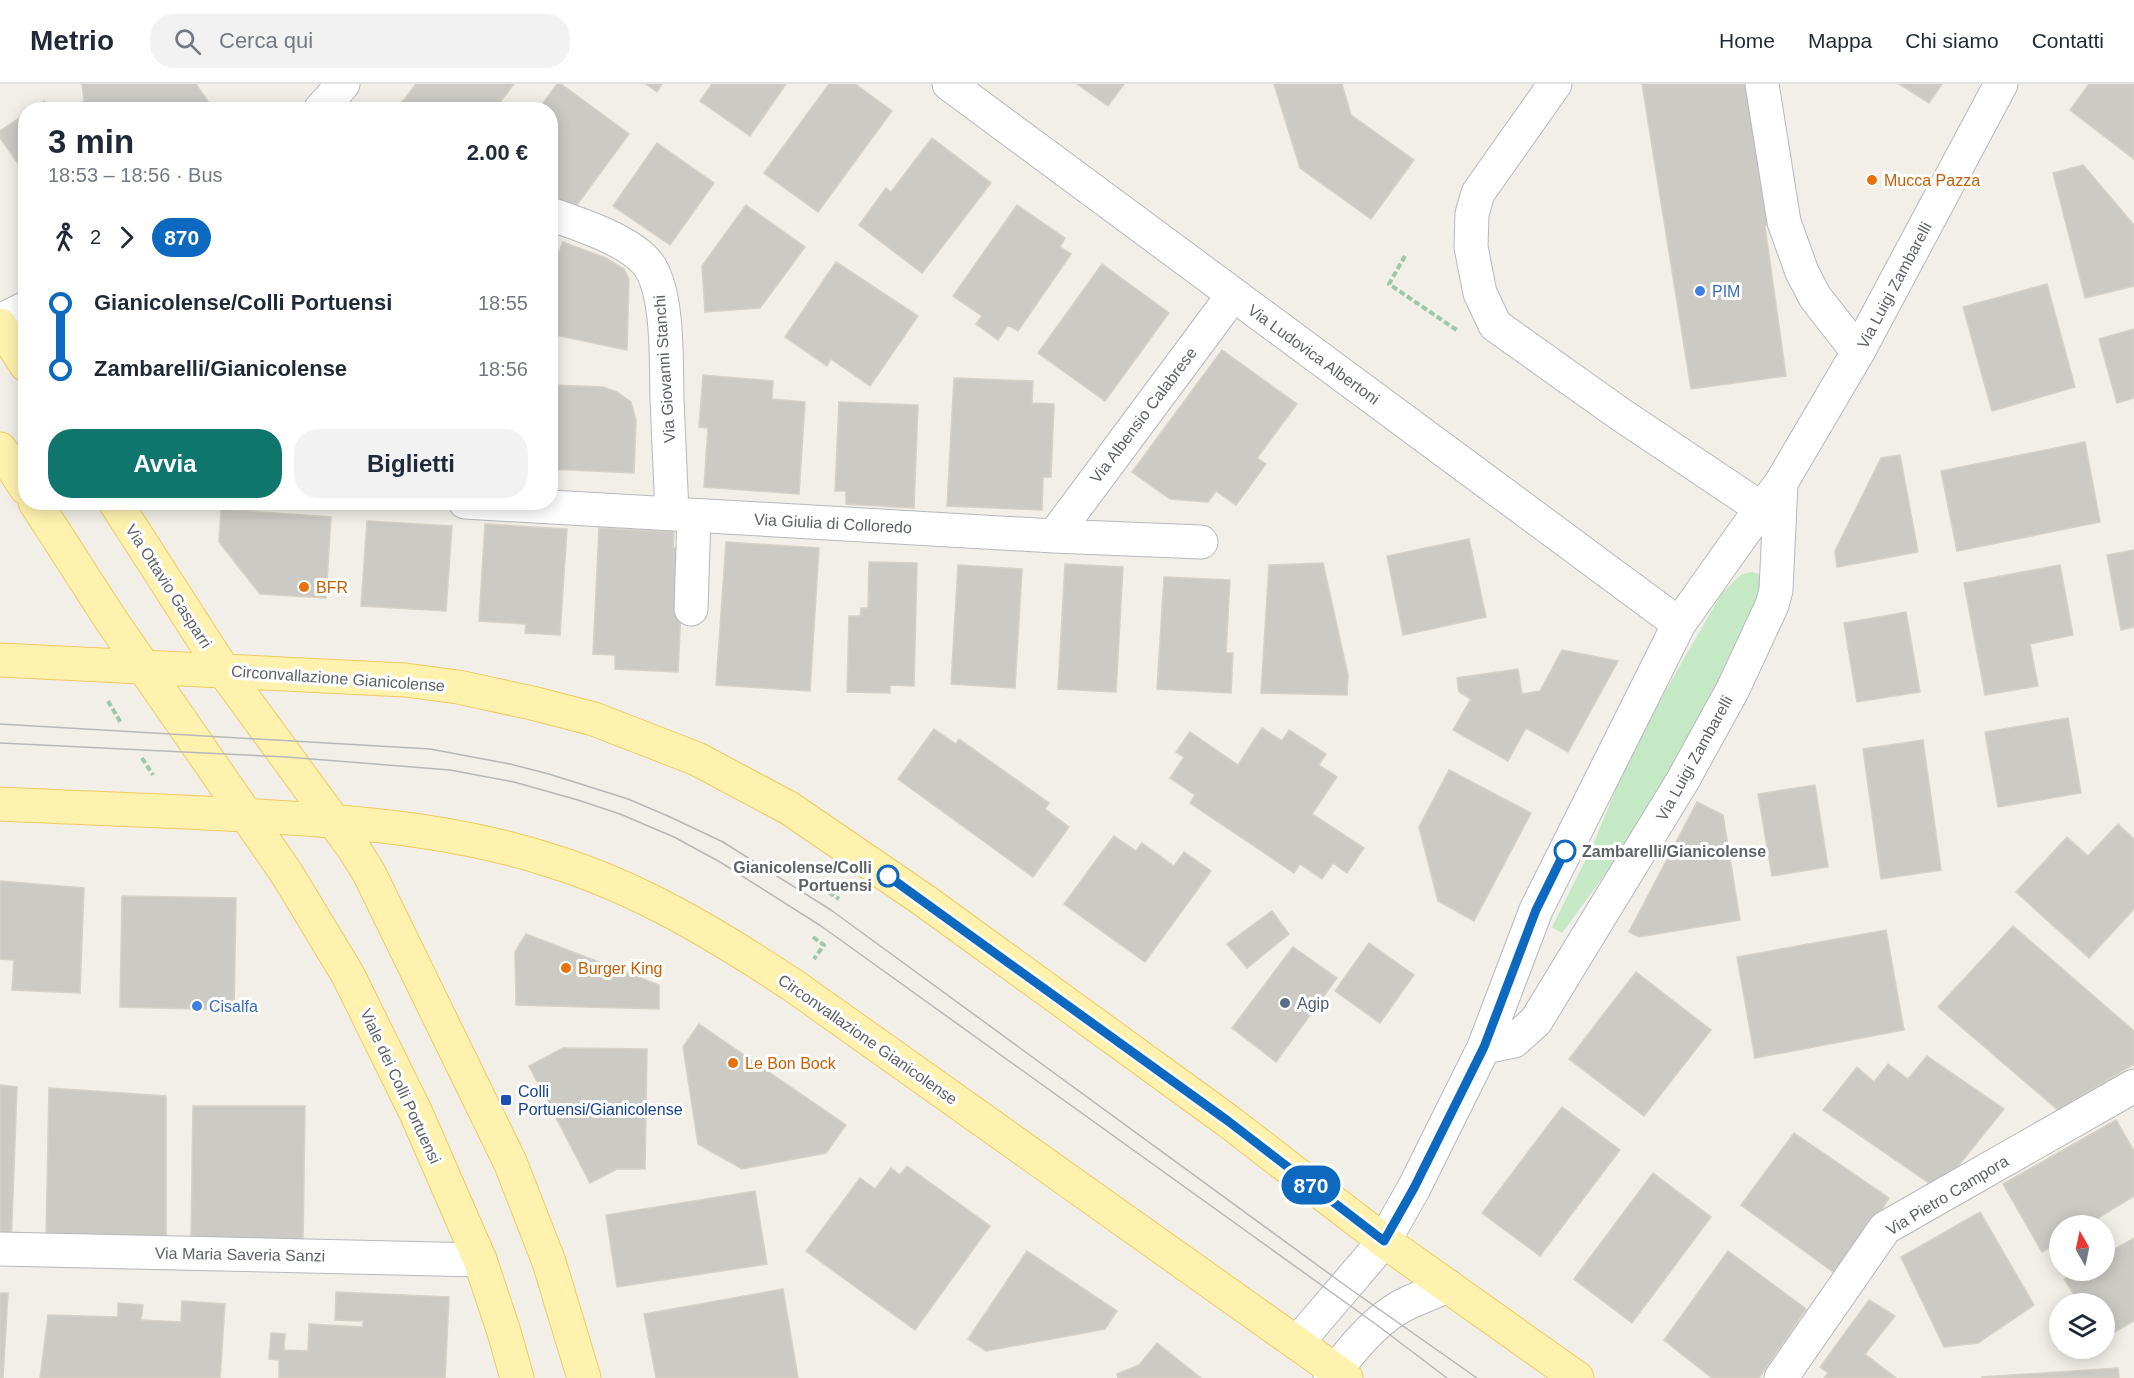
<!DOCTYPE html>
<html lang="it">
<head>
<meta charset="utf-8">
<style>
	:root { --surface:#fff; --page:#f2f2f3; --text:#1f2937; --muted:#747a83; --line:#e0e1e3; --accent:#0f766e }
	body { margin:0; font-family:Helvetica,sans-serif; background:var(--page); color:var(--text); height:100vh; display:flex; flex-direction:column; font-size:22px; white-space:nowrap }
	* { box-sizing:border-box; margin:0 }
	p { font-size:20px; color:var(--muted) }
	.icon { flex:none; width:33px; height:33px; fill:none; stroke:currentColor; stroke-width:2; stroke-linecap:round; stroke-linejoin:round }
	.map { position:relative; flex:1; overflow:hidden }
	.details { position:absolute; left:18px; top:18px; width:540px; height:408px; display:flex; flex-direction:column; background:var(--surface); border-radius:24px; box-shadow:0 3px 15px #0003 }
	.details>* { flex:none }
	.badge { padding:0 12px; border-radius:20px; font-size:21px; line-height:39px }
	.needle { width:39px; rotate:351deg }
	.tools { position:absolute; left:2049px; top:1131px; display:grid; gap:12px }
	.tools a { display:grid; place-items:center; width:66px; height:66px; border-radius:50%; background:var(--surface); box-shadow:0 3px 15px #0003; font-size:30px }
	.map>.badge { position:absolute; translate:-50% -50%; box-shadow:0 0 0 3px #fff }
	.legs { display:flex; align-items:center; gap:9px; height:66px; padding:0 30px; font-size:20px }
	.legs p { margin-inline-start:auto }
	.headline { display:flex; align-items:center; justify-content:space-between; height:102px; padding:0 30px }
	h1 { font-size:33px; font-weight:700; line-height:45px }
	.action { display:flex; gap:12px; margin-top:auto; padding:12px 30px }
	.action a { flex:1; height:69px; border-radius:24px; background:var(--accent); color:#fff; font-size:24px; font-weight:700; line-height:69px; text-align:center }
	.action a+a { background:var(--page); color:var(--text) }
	ul { padding:0 30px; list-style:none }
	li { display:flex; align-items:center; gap:21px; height:66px; font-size:22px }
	li i { display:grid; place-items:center; width:9px; height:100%; margin:0 8px; background:currentColor }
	li i::after { content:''; width:15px; height:15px; margin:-8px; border:4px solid; border-radius:50%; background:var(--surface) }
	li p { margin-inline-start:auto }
	li:first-child i { background:linear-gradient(#0000 50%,currentColor 0) }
	li:last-child i { background:linear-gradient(currentColor 50%,#0000 0) }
	header { display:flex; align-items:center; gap:36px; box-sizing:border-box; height:84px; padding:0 30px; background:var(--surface); border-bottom:2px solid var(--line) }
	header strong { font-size:28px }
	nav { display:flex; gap:33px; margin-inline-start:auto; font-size:21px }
	.search { width:420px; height:54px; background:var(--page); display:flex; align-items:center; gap:15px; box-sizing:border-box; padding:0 21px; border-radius:24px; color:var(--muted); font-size:22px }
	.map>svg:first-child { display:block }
</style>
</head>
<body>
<header>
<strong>Metrio</strong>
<div class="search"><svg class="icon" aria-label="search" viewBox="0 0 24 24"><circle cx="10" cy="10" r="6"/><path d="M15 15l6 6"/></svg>Cerca qui</div>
<nav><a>Home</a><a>Mappa</a><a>Chi siamo</a><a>Contatti</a></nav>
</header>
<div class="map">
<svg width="2134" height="1294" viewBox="0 0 2134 1294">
	<rect width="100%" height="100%" fill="#f1efe8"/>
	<path fill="#c5e8c5" d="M1752,488L1759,490L1763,496V512L1664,710L1562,849L1552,843L1593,761L1639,648L1659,618L1722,509L1742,490Z"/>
	<path fill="#cccac5" stroke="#d6d1c6" stroke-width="1.5" d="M82,0H196L214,26H72L84,17Z
		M416,0H514L494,26H396Z
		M557,0H561L629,50L574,125L550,108V26H538Z
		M646,0H662L657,8Z
		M712,0H786L750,52L700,17Z
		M829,0H855L892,27L818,128L764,89Z
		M1077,0H1124L1108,22Z
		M1274,0H1342L1351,31L1414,76L1371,135L1300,84Z
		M1642,0H1749L1771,139L1765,142L1786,292L1691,305Z
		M1899,0H1942L1929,19Z
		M2089,0H2134V75L2070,26Z
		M44,17L50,26H32Z
		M26,30V91L0,54V47Z
		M932,54L991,99L922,189L859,141L886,104L891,108Z
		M657,59L714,99L670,161L613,122Z
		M2083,81L2134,141V202L2085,214L2053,89Z
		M746,121L805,163L760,224L705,228L702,182Z
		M1017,121L1065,154L1060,163L1071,170L1018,247L1008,241L998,256L976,240L982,232L953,212Z
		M563,158L606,174L624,185L629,195L627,266L550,250V191Z
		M836,178L918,232L870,302L831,275L827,282L785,253Z
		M1102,180L1169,229L1105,317L1038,269Z
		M2047,200L2075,303L1992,327L1963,223Z
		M2134,245V314L2117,319L2099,255Z
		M1222,266L1297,320L1257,374L1266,380L1236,421L1216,407L1208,418L1170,415L1132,388Z
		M703,291L773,297L772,315L805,318L799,410L704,403L708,344L699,343Z
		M954,294L1033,297L1032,319L1054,320L1051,393H1043L1042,426L947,422Z
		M550,301L603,303L617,308L631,318L636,336L634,389L550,385Z
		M839,318L918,321L914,424L846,420V407H835Z
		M2085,358L2100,438L1957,467L1941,387Z
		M1900,371L1918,468L1837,483L1835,467L1881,374Z
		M221,425L331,433L326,514L260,510L219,458Z
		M367,437L452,442L446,527L361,522Z
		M485,440L567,445L560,551L525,549L526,540L479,537Z
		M599,444L674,448L673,464H684L678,588L615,585V571L593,570Z
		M1469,455L1486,533L1403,551L1387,472Z
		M726,458L819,464L810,607L716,601Z
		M2134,466V543L2121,546L2107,471Z
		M869,478L917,479L914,602L890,601V609L847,608L849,532H860L861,524H868Z
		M1323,479L1348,591L1347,611L1261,609L1269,481Z
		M1065,480L1123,483L1116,608L1058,605Z
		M958,481L1022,485L1015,604L951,600Z
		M2060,481L2073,551L2030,560L2038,602L1985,611L1964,499Z
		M1164,493L1230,496L1226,569H1233L1231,609L1157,605Z
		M1906,528L1920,608L1857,618L1844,539Z
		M1562,566L1618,577L1568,668L1526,644L1508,677L1453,646L1471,615L1459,608L1457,594L1518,585L1522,610L1540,607Z
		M2068,634L2081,709L1998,723L1985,648Z
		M1262,644L1282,657L1289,646L1326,670L1319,681L1337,693L1312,730L1364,764L1347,789L1333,779L1322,795L1300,780L1294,789L1190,719L1195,711L1170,694L1184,673L1176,668L1190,648L1238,681Z
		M934,645L956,660L959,655L1049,719L1045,725L1069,743L1033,793L898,695Z
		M1923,656L1941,786L1881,795L1863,665Z
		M1449,686L1531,729L1474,837L1438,817L1419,743Z
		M1815,701L1828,783L1772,792L1758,710Z
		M1697,718L1723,731L1740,836L1639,853L1629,848Z
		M2118,740L2134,755V825L2089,874L2016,808L2067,753L2088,772Z
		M1114,752L1136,767L1142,759L1174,782L1184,768L1211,787L1145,878L1064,820Z
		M0,797L84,804L80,909L12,906L14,876L0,875Z
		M122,812L236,814L234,926L120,923Z
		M1272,827L1289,850L1247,884L1227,860Z
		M2013,842L2134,947V980L2058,1026L1938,923Z
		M1886,846L1904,946L1755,974L1737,873Z
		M526,850L659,901V925L516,921L515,868Z
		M1369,859L1414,891L1380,939L1335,907Z
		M1293,863L1337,894L1276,978L1232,944Z
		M1636,888L1711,946L1644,1032L1569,975Z
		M699,940L846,1041L826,1069L742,1085L698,1060L683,963Z
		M563,964L647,965L645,1085H617L590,1099L529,982Z
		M1927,972L2004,1025L1939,1106L1823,1026L1857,983L1874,998L1888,980L1908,995Z
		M0,1001L17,1003L11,1164L0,1163Z
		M49,1004L166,1012V1161L46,1156Z
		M193,1022H305L303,1159L191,1156Z
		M1562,1023L1620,1066L1540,1172L1482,1129Z
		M2116,1036L2134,1067V1112L2085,1142H2060V1157L2042,1168L2003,1100Z
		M1794,1049L1889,1114L1840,1193L1741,1121Z
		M907,1082L990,1142L915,1246L806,1167L860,1094L875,1105L891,1084L900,1091Z
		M1653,1089L1711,1133L1632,1239L1574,1195Z
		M755,1107L767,1180L617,1203L606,1131Z
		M1980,1128L2034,1221L1978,1259L1944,1263L1901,1173Z
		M2134,1154V1237L2104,1254V1220H2080L2064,1195L2079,1186H2104V1171Z
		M1027,1167L1117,1227L1105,1245L986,1267L968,1255Z
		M1728,1167L1806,1225L1759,1294H1712L1664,1256Z
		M783,1205L798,1294H656L644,1230Z
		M336,1208L449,1213L445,1294H279V1276L269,1275L271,1249L285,1250L284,1266L308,1267L309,1240L363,1243V1237L335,1236Z
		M0,1209H8L3,1294H0Z
		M1869,1216L1895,1232L1865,1270L1896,1294H1824L1828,1289L1820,1283Z
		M182,1217L225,1220L220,1294H40L48,1231L118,1233V1219L143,1221L141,1236L181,1238Z
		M1157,1259L1201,1294H1118L1117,1290L1139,1281Z
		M2118,1284L2119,1294H1982V1293Z"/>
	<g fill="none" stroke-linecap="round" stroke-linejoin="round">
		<g stroke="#b5b8bc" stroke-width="35">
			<path id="minor" d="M949,0L1679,540
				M1555,0L1478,109L1472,130L1471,163L1480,209L1495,241L1620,330L1762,425
				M1762,0L1784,138L1802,188L1815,213L1858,268
				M320,26L343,0
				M550,130C579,140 629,156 648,180C669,208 666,279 667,315C669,353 670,392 672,430
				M0,237L26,224
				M465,418L1054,452L1201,458
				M1054,452L1233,211
				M691,525L694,432
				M1484,963L1514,957L1536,937L1683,696L1733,605L1772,521L1776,506L1781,399
				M0,1165L480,1176
				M1297,1259L1384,1157L1414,1104L1484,963L1536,826L1679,540L1747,444L1781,399L1858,268L2001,0
				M1330,1294C1349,1269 1372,1239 1400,1223C1415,1215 1432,1209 1448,1202
				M1781,1294L1885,1144L2134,1002"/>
		</g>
		<g stroke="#f2c960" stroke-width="35">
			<path id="major" d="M0,241L26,281
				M0,365L26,404
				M35,418L111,536L287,790L348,891L416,1029L480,1176L504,1248L517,1294
				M115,418L223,586L354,765L369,789L510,1078L549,1178L584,1294
				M0,576L405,596L458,603L532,619L594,635L697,675L789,724L925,817L1228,1037L1384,1157L1577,1294
				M0,720C97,725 193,727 290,734C377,740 465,749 549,776C638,803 717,851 794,902L1346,1294"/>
		</g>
		<path stroke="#9cc7a9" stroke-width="4" stroke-dasharray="6 3" stroke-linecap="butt" d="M1405,172L1389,200L1458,247
			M108,617L121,639
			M142,674L153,691
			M831,795L824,805L839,815
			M813,853L824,861L814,875"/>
		<use href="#minor" stroke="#fff" stroke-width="33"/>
		<use href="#major" stroke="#fff2af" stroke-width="33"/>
		<path stroke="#b6b7b8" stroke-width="1.5" d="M0,640L430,665L510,680L549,690L628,715L668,732L723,758L831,826L1346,1202L1477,1294
			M0,659L287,673L450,686L514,698L578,716L620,730L674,753L720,778L821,842L1377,1241L1447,1294"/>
	</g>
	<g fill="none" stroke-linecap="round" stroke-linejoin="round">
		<g stroke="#fff" stroke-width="14">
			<path id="line-1" d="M888,792L1228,1037L1384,1157L1414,1104L1484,963L1536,826L1565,767"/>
		</g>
		<use href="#line-1" stroke="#0c69bf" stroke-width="9"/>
	</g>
	<g fill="#e8710a" stroke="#fff" stroke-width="2">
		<circle cx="1872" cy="96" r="6"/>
		<circle cx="304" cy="503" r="6"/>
		<circle cx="566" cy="884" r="6"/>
		<circle cx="733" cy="979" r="6"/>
	</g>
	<g fill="#3f7fe0" stroke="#fff" stroke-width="2">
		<circle cx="1700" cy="207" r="6"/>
		<circle cx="197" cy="922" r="6"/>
	</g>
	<g fill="#fff" stroke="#0c69bf" stroke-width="3">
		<circle cx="1565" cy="767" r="10"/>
		<circle cx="888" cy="792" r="10"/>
	</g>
	<circle fill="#5c6f8a" stroke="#fff" stroke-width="2" cx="1285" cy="919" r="6"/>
	<rect fill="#1a4fb4" stroke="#fff" stroke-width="2" x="500" y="1010" width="12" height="12" rx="3"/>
	<g text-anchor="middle" stroke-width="6" stroke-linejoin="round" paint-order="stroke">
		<g font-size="16" fill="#c56008" stroke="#fff" text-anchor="start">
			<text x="1884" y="102">Mucca Pazza</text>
			<text x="316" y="509">BFR</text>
			<text x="578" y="890">Burger King</text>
			<text x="745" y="985">Le Bon Bock</text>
		</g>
		<g font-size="16" fill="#5f6368" stroke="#fff">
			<text transform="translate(1894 201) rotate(-62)" y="6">Via Luigi Zambarelli</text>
			<text transform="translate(1314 270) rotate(36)" y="6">Via Ludovica Albertoni</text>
			<text transform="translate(664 285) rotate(-94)" y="6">Via Giovanni Stanchi</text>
			<text transform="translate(1143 331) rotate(-53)" y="6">Via Albensio Calabrese</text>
			<text transform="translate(833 439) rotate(3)" y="6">Via Giulia di Colloredo</text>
			<text transform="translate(169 502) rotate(57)" y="6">Via Ottavio Gasparri</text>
			<text transform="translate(338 594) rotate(4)" y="6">Circonvallazione Gianicolense</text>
			<text transform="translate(1694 674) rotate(-61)" y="6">Via Luigi Zambarelli</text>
			<text transform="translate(868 955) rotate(35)" y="6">Circonvallazione Gianicolense</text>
			<text transform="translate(401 1002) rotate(65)" y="6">Viale dei Colli Portuensi</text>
			<text transform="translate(1947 1111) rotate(-31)" y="6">Via Pietro Campora</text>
			<text transform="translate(240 1170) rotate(1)" y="6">Via Maria Saveria Sanzi</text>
		</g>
		<g font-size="16" fill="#366cbe" stroke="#fff" text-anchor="start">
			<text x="1712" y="213">PIM</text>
			<text x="209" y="928">Cisalfa</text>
		</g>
		<g font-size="16" font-weight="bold" fill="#5f6368" stroke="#fff" text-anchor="start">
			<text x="1582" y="773">Zambarelli/Gianicolense</text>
			<text x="872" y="789" text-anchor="end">Gianicolense/Colli<tspan x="872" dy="18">Portuensi</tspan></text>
		</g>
		<g font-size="16" fill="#4e5e75" stroke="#fff" text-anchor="start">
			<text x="1297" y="925">Agip</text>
		</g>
		<g font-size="16" fill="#164399" stroke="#fff" text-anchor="start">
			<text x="518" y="1013">Colli<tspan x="518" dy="18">Portuensi/Gianicolense</tspan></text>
		</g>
	</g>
</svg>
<div class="tools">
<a><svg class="needle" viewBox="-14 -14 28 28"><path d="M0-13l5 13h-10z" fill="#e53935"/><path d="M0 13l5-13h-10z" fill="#747a83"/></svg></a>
<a><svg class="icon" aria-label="layers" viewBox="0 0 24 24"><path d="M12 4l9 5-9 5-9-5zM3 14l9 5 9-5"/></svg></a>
</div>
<b class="badge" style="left:1311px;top:1101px;background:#0c69bf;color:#fff">870</b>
<section class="details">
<div class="headline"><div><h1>3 min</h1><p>18:53 – 18:56 · Bus</p></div><b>2.00 €</b></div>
<div class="legs"><svg class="icon" aria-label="walk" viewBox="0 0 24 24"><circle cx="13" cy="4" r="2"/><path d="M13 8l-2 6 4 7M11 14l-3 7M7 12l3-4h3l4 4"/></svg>2<svg class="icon" aria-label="forward" viewBox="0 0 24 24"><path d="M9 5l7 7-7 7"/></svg><b class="badge" style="background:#0c69bf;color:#fff">870</b></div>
<ul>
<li><i style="color:#0c69bf"></i><b>Gianicolense/Colli Portuensi</b><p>18:55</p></li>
<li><i style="color:#0c69bf"></i><b>Zambarelli/Gianicolense</b><p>18:56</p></li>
</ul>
<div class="action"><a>Avvia</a><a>Biglietti</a></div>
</section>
</div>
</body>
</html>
